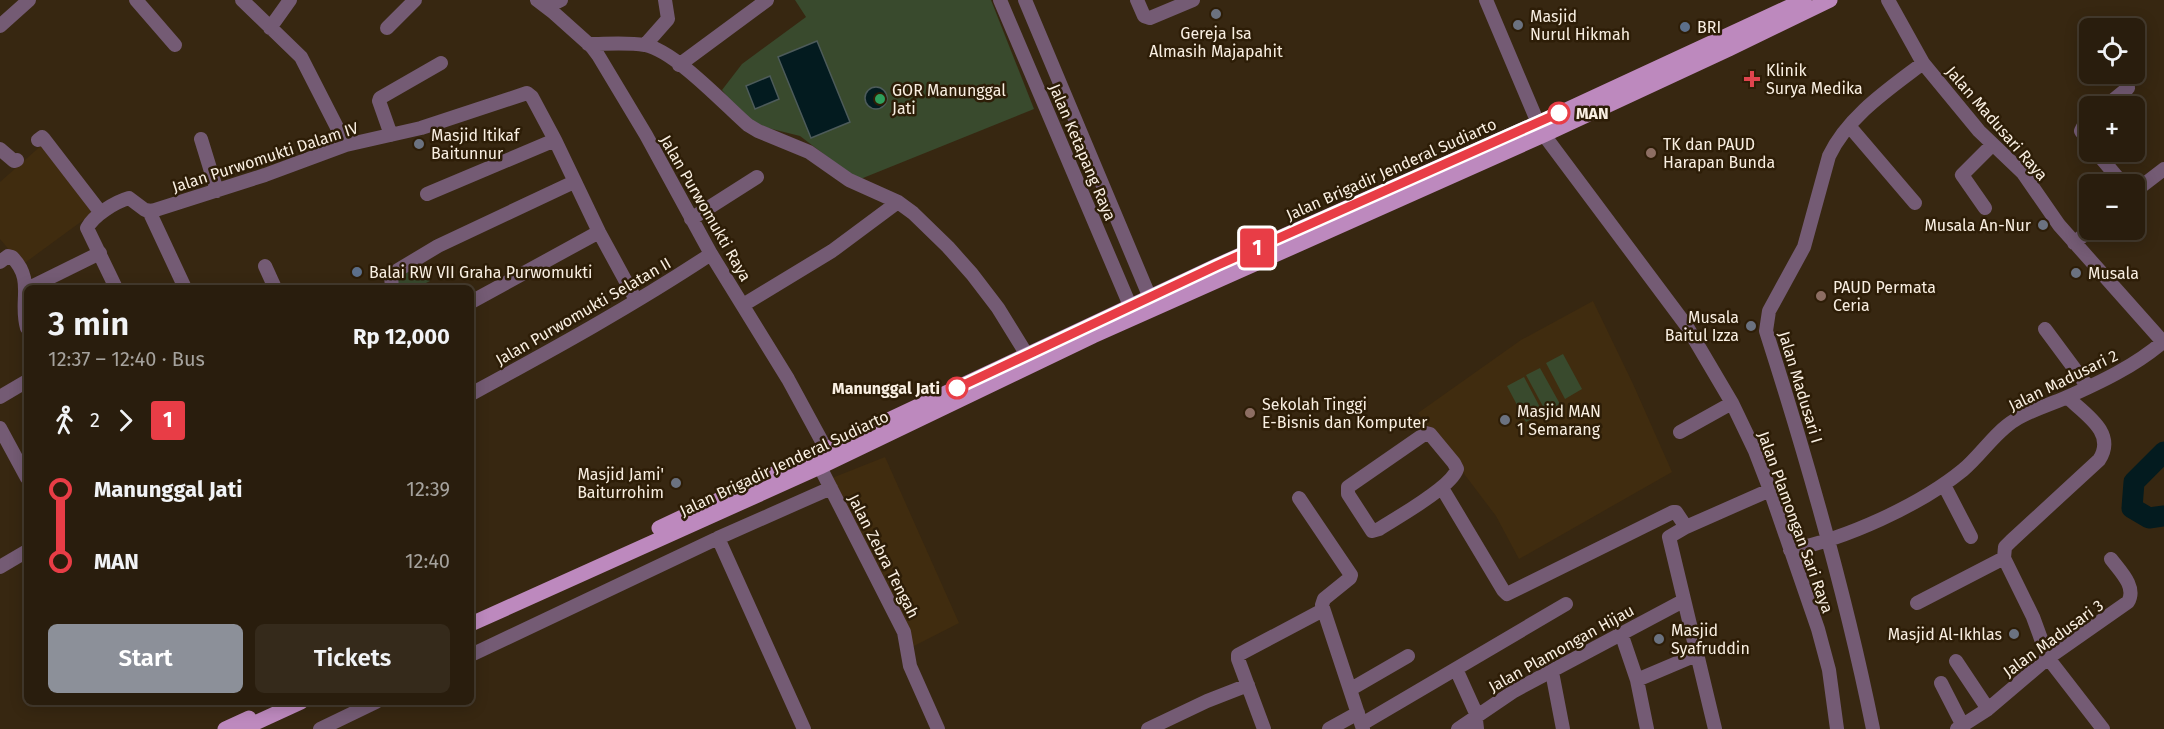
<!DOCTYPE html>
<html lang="en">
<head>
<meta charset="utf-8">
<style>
	:root { --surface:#291d0d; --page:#352a1b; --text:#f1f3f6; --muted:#a5a29d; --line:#453b2e; --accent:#8c9099 }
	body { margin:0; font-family:"Fira Sans",sans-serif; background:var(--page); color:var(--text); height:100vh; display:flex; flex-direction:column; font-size:22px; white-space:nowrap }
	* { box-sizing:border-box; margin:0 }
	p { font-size:20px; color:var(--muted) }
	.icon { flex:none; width:33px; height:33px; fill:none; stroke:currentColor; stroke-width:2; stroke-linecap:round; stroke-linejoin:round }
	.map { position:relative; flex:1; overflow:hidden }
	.details { position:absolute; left:24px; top:285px; width:450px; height:420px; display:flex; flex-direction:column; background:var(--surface); border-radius:9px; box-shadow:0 3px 15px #0003,0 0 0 2px var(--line) }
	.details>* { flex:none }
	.badge { padding:0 12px; border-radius:4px; font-size:21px; line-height:39px }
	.fabs { position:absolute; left:2079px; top:18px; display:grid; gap:12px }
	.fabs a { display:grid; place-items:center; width:66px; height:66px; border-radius:9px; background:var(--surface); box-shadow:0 3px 15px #0003,0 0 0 2px var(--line); font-size:30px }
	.map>.badge { position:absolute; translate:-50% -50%; box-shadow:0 0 0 3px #fff }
	.legs { display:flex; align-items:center; gap:9px; height:66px; padding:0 24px; font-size:20px }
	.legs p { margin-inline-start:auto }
	.head { display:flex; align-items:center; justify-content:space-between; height:102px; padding:0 24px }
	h1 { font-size:33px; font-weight:600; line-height:45px }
	.button { display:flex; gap:12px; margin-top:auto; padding:12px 24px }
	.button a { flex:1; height:69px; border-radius:9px; background:var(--accent); color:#fff; font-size:24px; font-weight:600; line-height:69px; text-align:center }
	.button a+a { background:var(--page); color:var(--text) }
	ul { padding:0 24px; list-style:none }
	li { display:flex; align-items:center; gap:21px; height:72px; font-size:22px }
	li i { display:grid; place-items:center; width:9px; height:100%; margin:0 8px; background:currentColor }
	li i::after { content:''; width:15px; height:15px; margin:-8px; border:4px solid; border-radius:50%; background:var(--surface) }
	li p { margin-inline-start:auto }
	li:first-child i { background:linear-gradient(#0000 50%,currentColor 0) }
	li:last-child i { background:linear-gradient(currentColor 50%,#0000 0) }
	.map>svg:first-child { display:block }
</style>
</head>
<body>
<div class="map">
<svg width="2164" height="729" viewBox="0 0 2164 729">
	<rect width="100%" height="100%" fill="#372711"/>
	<path fill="#402c0f" d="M43,144L97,210L22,265L0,239V182Z
		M1593,301L1633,384L1672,472L1519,559L1496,516L1418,413L1521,340Z
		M885,457L959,623L912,647L832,478Z"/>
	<path fill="#394a2d" d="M795,0H991L1034,109L858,180L800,136L748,123L722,90L742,64L806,17Z
		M421,263L430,281L416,288H400L394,277Z
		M1563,354L1582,389L1565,399L1546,363Z
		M1540,368L1560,404L1546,412L1526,375Z
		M1524,377L1543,413L1526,422L1507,386Z"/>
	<path fill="#031b1f" stroke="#4d5b5a" stroke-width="1.5" d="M817,41L850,122L811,138L778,57Z
		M770,76L779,99L755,109L746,86Z
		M865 98a11 11 0 1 1 22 0a11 11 0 1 1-22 0Z"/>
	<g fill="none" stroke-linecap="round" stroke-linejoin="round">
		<path stroke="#031b1f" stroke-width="21" d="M2164,452L2134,482L2132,508L2149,518L2164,516"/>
		<path stroke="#745b74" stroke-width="14" d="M136,0L175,45
			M242,0L301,57L346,145
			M537,0L554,13L592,47L598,55L646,135L711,254L788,379L826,449
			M1000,0L1134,315
			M1025,0L1153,305
			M1137,0L1144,16L1150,18L1193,0
			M1486,0L1538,123
			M1888,0L1923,63L1979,131L2023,173L2059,225L2163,342
			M547,7L561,0
			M0,26L29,0
			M270,28L290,0
			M387,28L415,0
			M588,44C606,44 627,42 645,45C675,51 724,104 748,125L758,131L809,152L849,180L898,202L913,213L948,247L972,274L998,308L1027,355
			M645,45L668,19L665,0
			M679,65L767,0
			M2106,106L2128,88
			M2090,121L2083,127L2081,131L2090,143
			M1850,127L1915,203
			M391,135L379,101L380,98L441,63
			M1544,135L1686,325L1732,403L1755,451L1770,490L1818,629L1829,670L1837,729
			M201,139L217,191
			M38,140L42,137L44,139L101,213
			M0,149L14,161L17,160
			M2096,152L2123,184
			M2134,192L2164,169
			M427,194L555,140
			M1985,208L1962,175L1992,145
			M149,211L185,288
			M691,219L757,177
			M2074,243L2090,230
			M0,262L8,256L12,257C35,280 19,301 27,328
			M265,266L275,288
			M29,288L100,253
			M116,288L87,228C94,215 115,202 129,198L145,210L152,211L265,175L346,145L421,128L527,93L532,97L555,140L599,232L636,300
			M392,288L391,276L398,270L438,246L574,182
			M471,302L599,232
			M743,305L832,251L898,202
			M2045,329L2088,387
			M471,394C552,350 634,305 711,254
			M0,397L27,381
			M2067,397C2085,414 2117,433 2099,460L2011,541L2005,547L2004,558L2033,617L2048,658L2103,729
			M0,428L27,478
			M1680,432L1732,403
			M1426,433L1430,434L1454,463L1457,469C1452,487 1396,518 1379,529L1372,531L1348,494V487Z
			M820,467L904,632L910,666L938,729
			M1944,485L1971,537
			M1442,488L1503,590L1507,594L1673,512H1676L1686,527
			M1299,498L1351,575L1350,578L1324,599L1322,605L1363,729
			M718,538L804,729
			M1790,550C1845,539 1919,506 1963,470C1981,455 1995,432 2015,420C2031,410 2049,405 2065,398C2101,382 2135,366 2164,341
			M0,567L27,551
			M1917,603L2004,558
			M1621,633L1637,680L1647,729
			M471,655L718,538L831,488
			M1956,661L1988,709
			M1456,669L1475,711L1477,729
			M1552,672L1563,729
			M1637,680L1696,655
			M1941,683L1963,726
			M1351,689L1408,656
			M1362,724L1566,604
			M320,729L376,702
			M1148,729L1207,701L1248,685
			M1264,729L1238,659V655L1323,610
			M1329,729L1358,713
			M1458,729L1514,691L1683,601
			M1715,729L1669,537L1686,527L1770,490
			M1873,729C1846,595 1808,462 1766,331L1769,311L1804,247L1829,156C1848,116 1889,89 1923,63
			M1957,729L1988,709L2048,658L2128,602C2137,587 2120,571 2111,559"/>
		<path stroke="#bd89be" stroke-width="15" d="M659,528L1218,265L1538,123L1804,0
			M471,624L820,467L1093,336L1544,135L1729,49L1830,0
			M225,729L249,718
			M242,729L301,702"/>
	</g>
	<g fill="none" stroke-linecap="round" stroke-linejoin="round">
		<g stroke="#fff" stroke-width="14">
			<path id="line-1" d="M957,388L1218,265L1559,113"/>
		</g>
		<use href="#line-1" stroke="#e83d46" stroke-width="9"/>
	</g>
	<g fill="#6b7280" stroke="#2d1d07" stroke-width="2">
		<circle cx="1216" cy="14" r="6"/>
		<circle cx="1518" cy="25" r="6"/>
		<circle cx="419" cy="144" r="6"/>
		<circle cx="2043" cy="225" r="6"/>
		<circle cx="2076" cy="273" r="6"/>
		<circle cx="1751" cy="326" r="6"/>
		<circle cx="1505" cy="420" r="6"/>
		<circle cx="676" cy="483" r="6"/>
		<circle cx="2014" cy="634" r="6"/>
		<circle cx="1659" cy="639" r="6"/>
	</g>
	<g fill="#5c6f8a" stroke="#2d1d07" stroke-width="2">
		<circle cx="1685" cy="27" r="6"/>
		<circle cx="357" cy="272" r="6"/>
	</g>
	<path fill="#e0444e" stroke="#2d1d07" stroke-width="2" d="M1749 70h6v6h6v6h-6v6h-6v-6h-6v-6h6z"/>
	<circle fill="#2e9e5b" stroke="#2d1d07" stroke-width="2" cx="880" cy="99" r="6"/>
	<g fill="#fff" stroke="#e83d46" stroke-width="3">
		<circle cx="1559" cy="113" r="10"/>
		<circle cx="957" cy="388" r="10"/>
	</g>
	<g fill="#8d6e63" stroke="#2d1d07" stroke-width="2">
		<circle cx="1651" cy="153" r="6"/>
		<circle cx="1821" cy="296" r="6"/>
		<circle cx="1250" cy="413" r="6"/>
	</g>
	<g text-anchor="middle" stroke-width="5" stroke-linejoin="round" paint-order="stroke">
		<g font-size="16" fill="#f9efe2" stroke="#2d1d07" text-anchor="start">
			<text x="1530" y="22">Masjid<tspan x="1530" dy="18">Nurul Hikmah</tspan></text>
			<text x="1697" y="33">BRI</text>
			<text x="1216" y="39" text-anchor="middle">Gereja Isa<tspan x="1216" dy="18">Almasih Majapahit</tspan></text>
			<text x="1766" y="76">Klinik<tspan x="1766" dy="18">Surya Medika</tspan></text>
			<text x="892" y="96">GOR Manunggal<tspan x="892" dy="18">Jati</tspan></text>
			<text x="431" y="141">Masjid Itikaf<tspan x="431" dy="18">Baitunnur</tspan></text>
			<text x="1663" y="150">TK dan PAUD<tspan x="1663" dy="18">Harapan Bunda</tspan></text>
			<text x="2031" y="231" text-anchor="end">Musala An-Nur</text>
			<text x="369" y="278">Balai RW VII Graha Purwomukti</text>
			<text x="2088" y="279">Musala</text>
			<text x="1833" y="293">PAUD Permata<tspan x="1833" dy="18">Ceria</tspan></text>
			<text x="1739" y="323" text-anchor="end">Musala<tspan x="1739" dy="18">Baitul Izza</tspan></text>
			<text x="1262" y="410">Sekolah Tinggi<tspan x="1262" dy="18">E-Bisnis dan Komputer</tspan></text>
			<text x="1517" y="417">Masjid MAN<tspan x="1517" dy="18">1 Semarang</tspan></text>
			<text x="664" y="480" text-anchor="end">Masjid Jami'<tspan x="664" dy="18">Baiturrohim</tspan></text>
			<text x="1671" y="636">Masjid<tspan x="1671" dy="18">Syafruddin</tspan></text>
			<text x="2002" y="640" text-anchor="end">Masjid Al-Ikhlas</text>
		</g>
		<g font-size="16" font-weight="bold" fill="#f9efe2" stroke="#2d1d07" text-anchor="start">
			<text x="1576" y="119">MAN</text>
			<text x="940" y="394" text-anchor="end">Manunggal Jati</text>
		</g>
		<g font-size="16" fill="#f9efe2" stroke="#2d1d07">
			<text transform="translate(1997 123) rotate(49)" y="6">Jalan Madusari Raya</text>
			<text transform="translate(1083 152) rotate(67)" y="6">Jalan Ketapang Raya</text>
			<text transform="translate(265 157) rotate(-18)" y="6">Jalan Purwomukti Dalam IV</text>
			<text transform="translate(1391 169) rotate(-24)" y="6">Jalan Brigadir Jenderal Sudiarto</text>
			<text transform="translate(706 208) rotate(60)" y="6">Jalan Purwomukti Raya</text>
			<text transform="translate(583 311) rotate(-30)" y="6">Jalan Purwomukti Selatan II</text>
			<text transform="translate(2063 380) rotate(-26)" y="6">Jalan Madusari 2</text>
			<text transform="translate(1801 387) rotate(73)" y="6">Jalan Madusari I</text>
			<text transform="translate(784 463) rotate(-25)" y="6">Jalan Brigadir Jenderal Sudiarto</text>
			<text transform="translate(1796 522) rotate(70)" y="6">Jalan Plamongan Sari Raya</text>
			<text transform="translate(884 556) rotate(63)" y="6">Jalan Zebra Tengah</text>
			<text transform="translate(2053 638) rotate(-36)" y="6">Jalan Madusari 3</text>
			<text transform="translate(1561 648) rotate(-29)" y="6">Jalan Plamongan Hijau</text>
		</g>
	</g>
</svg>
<div class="fabs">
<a><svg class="icon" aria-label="locate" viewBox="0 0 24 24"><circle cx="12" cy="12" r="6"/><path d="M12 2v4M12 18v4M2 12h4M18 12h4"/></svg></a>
<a>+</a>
<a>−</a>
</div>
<b class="badge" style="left:1257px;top:248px;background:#e83d46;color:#fff">1</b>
<section class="details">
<div class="head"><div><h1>3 min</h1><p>12:37 – 12:40 · Bus</p></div><b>Rp 12,000</b></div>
<div class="legs"><svg class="icon" aria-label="walk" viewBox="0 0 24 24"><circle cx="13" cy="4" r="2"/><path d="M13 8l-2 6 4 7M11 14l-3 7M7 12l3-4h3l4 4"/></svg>2<svg class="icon" aria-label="forward" viewBox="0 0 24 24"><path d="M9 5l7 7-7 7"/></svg><b class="badge" style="background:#e83d46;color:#fff">1</b></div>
<ul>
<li><i style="color:#e83d46"></i><b>Manunggal Jati</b><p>12:39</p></li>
<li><i style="color:#e83d46"></i><b>MAN</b><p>12:40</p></li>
</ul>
<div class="button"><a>Start</a><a>Tickets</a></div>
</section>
</div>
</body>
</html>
